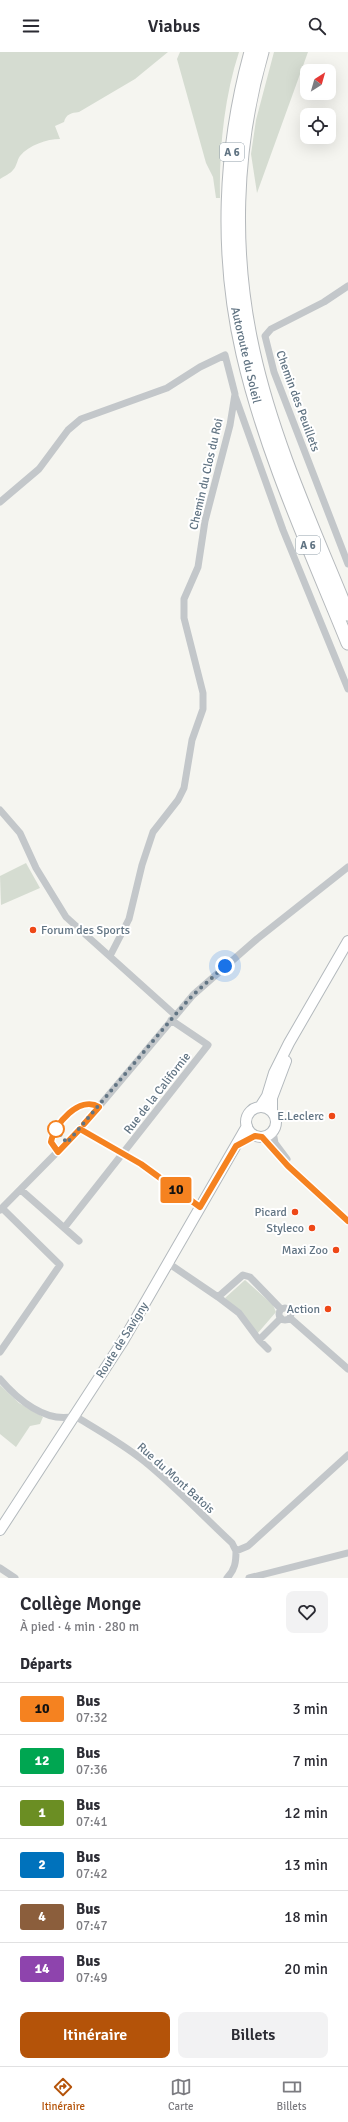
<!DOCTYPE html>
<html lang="fr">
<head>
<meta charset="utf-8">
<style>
	:root { --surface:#fff; --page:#f2f2f3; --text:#2b2b33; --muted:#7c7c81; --line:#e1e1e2; --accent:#b45309 }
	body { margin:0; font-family:Signika,sans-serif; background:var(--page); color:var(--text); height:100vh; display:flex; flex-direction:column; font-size:15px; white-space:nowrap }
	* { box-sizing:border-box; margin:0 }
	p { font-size:13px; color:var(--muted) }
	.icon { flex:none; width:22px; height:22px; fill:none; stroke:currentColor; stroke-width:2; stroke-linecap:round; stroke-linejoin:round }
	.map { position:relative; height:1526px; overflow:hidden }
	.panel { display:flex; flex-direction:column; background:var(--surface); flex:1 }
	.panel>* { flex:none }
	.badge { padding:0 8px; border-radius:3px; font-size:14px; line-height:26px }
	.needle { width:26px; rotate:37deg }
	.fabs { position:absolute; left:300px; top:12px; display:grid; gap:8px }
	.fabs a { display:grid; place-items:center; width:36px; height:36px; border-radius:8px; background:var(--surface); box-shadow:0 4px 16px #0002; font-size:20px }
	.you { position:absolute; width:20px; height:20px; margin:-10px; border:3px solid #fff; border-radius:50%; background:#1a73e8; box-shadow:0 0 0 6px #1a73e833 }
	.map>.badge { position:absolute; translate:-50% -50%; box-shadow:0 0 0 2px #fff }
	h2 { padding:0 20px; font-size:15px; line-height:36px }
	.round { display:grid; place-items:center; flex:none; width:42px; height:42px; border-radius:8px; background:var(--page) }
	.overview { display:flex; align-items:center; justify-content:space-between; height:68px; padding:0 20px }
	h1 { font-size:19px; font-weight:600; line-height:30px }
	.cta { display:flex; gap:8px; margin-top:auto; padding:8px 20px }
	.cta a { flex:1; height:46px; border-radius:8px; background:var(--accent); color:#fff; font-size:16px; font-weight:600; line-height:46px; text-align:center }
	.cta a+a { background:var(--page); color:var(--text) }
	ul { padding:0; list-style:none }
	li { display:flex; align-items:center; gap:12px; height:52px; padding:0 20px; border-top:1px solid var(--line) }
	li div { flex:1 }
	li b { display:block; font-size:15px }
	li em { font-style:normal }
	li .badge { min-width:44px; font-weight:700; text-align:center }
	header { display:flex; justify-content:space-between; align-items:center; height:52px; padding:0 20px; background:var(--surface); font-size:18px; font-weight:600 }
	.tabs { display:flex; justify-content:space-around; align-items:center; height:56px; border-top:1px solid var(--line); background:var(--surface); font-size:11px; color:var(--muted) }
	.tabs a { display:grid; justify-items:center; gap:2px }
	.tabs .on { color:var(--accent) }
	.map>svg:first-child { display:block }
</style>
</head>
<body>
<header><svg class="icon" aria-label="menu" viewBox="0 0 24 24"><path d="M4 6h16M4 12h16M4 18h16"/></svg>Viabus<svg class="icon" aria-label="search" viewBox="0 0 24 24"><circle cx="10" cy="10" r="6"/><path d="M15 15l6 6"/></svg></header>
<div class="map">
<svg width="348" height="1526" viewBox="0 0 348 1526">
	<rect width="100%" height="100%" fill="#f5f5f0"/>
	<path fill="#d5dcd1" d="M0,0H168L135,27L79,60C71,61 66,62 64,70L55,74L60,87C47,87 29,93 20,104C17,108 17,114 13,118C10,122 4,124 0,127Z
		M180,0H239C224,46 219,98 220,146H216L213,125L206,111L177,7Z
		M274,0H308L257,141L251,102L256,68Z
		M26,811L40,836L1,853L0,824Z
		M245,1228L273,1253L276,1260L257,1282L225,1246Z
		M0,1333L19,1351L43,1365L40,1372L30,1374L16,1395L0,1382Z"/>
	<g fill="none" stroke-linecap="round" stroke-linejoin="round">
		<g stroke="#b3b9bd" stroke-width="12">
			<path id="secondary" d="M246 1070a15 15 0 1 1 30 0a15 15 0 1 1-30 0Z
				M260,1055L267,1044L274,1021L289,991L348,889
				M272,1059V1046L286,1009
				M0,1478L123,1289L247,1074"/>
		</g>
		<g stroke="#b5b9bc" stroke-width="15">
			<path id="highway" d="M251,0C224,98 220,202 243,302C266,402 310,497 348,591
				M262,0C234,97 231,200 253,299C273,390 313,476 348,562"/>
		</g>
		<path stroke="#c3c7ca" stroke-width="7" d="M348,234L324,250L271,277L265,284L274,320L348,512
			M235,344L283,478L348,637
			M0,450L39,417L68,378L81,367L167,336L200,315L225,303L235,342L230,373L205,469L198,515L184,547V566L203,641V657L192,688L184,736L178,748L153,780L142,813L129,867L110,904
			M0,758L20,781L36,816L66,865L175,963
			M80,1077L141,1112L200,1155
			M273,1080L275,1091L287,1107
			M262,1085L288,1114L348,1169
			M21,1138L79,1189
			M0,1158L80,1077L193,943L257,887L348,815
			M64,1176L208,993L171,968
			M168,1211L218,1245L243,1223L250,1225L281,1257
			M218,1245L239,1261L259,1288L268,1297
			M279 1262a6 6 0 1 1 12 0a6 6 0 1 1-12 0Z
			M290,1266L348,1317
			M259,1288L281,1266
			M0,1300L60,1213L2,1156
			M0,1327C17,1347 46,1372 75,1364C98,1378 123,1392 144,1409C175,1434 203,1464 232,1491L236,1499
			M0,1516L15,1526
			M227,1526C235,1518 236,1510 236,1499L248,1494L348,1403
			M249,1526L348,1501"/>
		<use href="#secondary" stroke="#fff" stroke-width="10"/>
		<use href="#highway" stroke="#fff" stroke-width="13"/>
	</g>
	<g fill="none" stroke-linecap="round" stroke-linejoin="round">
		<g stroke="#fff" stroke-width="9">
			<path id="line" d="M84,1072L99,1055C80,1043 54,1072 51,1090L58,1100L80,1077L141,1112L200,1155L236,1094L255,1084L262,1085L288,1114L348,1169"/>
		</g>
		<use href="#line" stroke="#f58220" stroke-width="6"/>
		<path stroke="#617483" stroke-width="4" stroke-dasharray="0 7.2" d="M56,1077L67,1091L175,963L193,943L225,914"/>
	</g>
	<g fill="#ee4817" stroke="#fff" stroke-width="1.5">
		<circle cx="33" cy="878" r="4"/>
		<circle cx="332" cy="1064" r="4"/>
		<circle cx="295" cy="1160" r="4"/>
		<circle cx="312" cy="1176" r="4"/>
		<circle cx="336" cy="1198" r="4"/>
		<circle cx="328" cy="1257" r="4"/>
	</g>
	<circle fill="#fff" stroke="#f58220" stroke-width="2" cx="56" cy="1077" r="8"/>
	<g text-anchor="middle" stroke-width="4" stroke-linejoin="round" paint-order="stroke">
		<g fill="#fff" stroke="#909ea8" stroke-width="1">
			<rect x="220" y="91" width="24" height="18" rx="3"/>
			<rect x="296" y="484" width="24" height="18" rx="3"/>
		</g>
		<g font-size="11" font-weight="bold" fill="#617483">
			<text x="232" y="104">A 6</text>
			<text x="308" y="497">A 6</text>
		</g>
		<g font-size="12" fill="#617483" stroke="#fff">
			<text transform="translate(246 303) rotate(77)" y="4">Autoroute du Soleil</text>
			<text transform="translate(298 349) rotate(70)" y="4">Chemin des Peuillets</text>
			<text transform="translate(206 422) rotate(-77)" y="4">Chemin du Clos du Roi</text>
			<text transform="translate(157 1041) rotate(-52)" y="4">Rue de la Californie</text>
			<text transform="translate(122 1288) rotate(-58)" y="4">Route de Savigny</text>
			<text transform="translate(176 1426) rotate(42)" y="4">Rue du Mont Batois</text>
		</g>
		<g font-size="12" fill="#617483" stroke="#fff" text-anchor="end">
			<text x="41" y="882" text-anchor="start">Forum des Sports</text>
			<text x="324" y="1068">E.Leclerc</text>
			<text x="287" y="1164">Picard</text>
			<text x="304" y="1180">Styleco</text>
			<text x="328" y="1202">Maxi Zoo</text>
			<text x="320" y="1261">Action</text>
		</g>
	</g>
</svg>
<div class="fabs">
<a><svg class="needle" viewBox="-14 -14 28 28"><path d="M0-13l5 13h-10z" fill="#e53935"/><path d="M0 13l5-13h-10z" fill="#7c7c81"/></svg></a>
<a><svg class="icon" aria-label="locate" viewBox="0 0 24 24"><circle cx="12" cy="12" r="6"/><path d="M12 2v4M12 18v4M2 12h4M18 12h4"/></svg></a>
</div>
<div class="you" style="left:225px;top:914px"></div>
<b class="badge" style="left:176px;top:1138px;background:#f58220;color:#111">10</b>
</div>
<section class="panel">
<div class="overview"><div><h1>Collège Monge</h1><p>À pied · 4 min · 280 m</p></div><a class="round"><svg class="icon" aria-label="heart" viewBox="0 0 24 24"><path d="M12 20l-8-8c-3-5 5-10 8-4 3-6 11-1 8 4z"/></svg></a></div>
<h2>Départs</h2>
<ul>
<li><span class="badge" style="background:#f58220;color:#111">10</span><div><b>Bus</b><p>07:32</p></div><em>3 min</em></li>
<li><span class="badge" style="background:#00a651;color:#fff">12</span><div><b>Bus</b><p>07:36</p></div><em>7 min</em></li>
<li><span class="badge" style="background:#6b8e23;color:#fff">1</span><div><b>Bus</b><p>07:41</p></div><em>12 min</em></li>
<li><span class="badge" style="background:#0072bc;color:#fff">2</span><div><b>Bus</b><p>07:42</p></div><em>13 min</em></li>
<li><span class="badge" style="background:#8b5e3c;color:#fff">4</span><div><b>Bus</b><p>07:47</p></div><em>18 min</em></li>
<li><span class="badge" style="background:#8e44ad;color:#fff">14</span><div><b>Bus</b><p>07:49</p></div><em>20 min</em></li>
</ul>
<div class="cta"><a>Itinéraire</a><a>Billets</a></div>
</section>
<nav class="tabs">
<a class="on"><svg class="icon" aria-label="directions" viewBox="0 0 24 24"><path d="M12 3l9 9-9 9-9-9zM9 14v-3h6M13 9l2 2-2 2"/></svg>Itinéraire</a>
<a><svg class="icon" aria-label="map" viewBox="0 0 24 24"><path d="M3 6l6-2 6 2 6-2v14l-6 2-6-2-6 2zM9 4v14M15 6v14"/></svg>Carte</a>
<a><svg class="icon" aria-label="tickets" viewBox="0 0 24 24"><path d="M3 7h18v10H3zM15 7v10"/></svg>Billets</a>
</nav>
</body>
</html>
